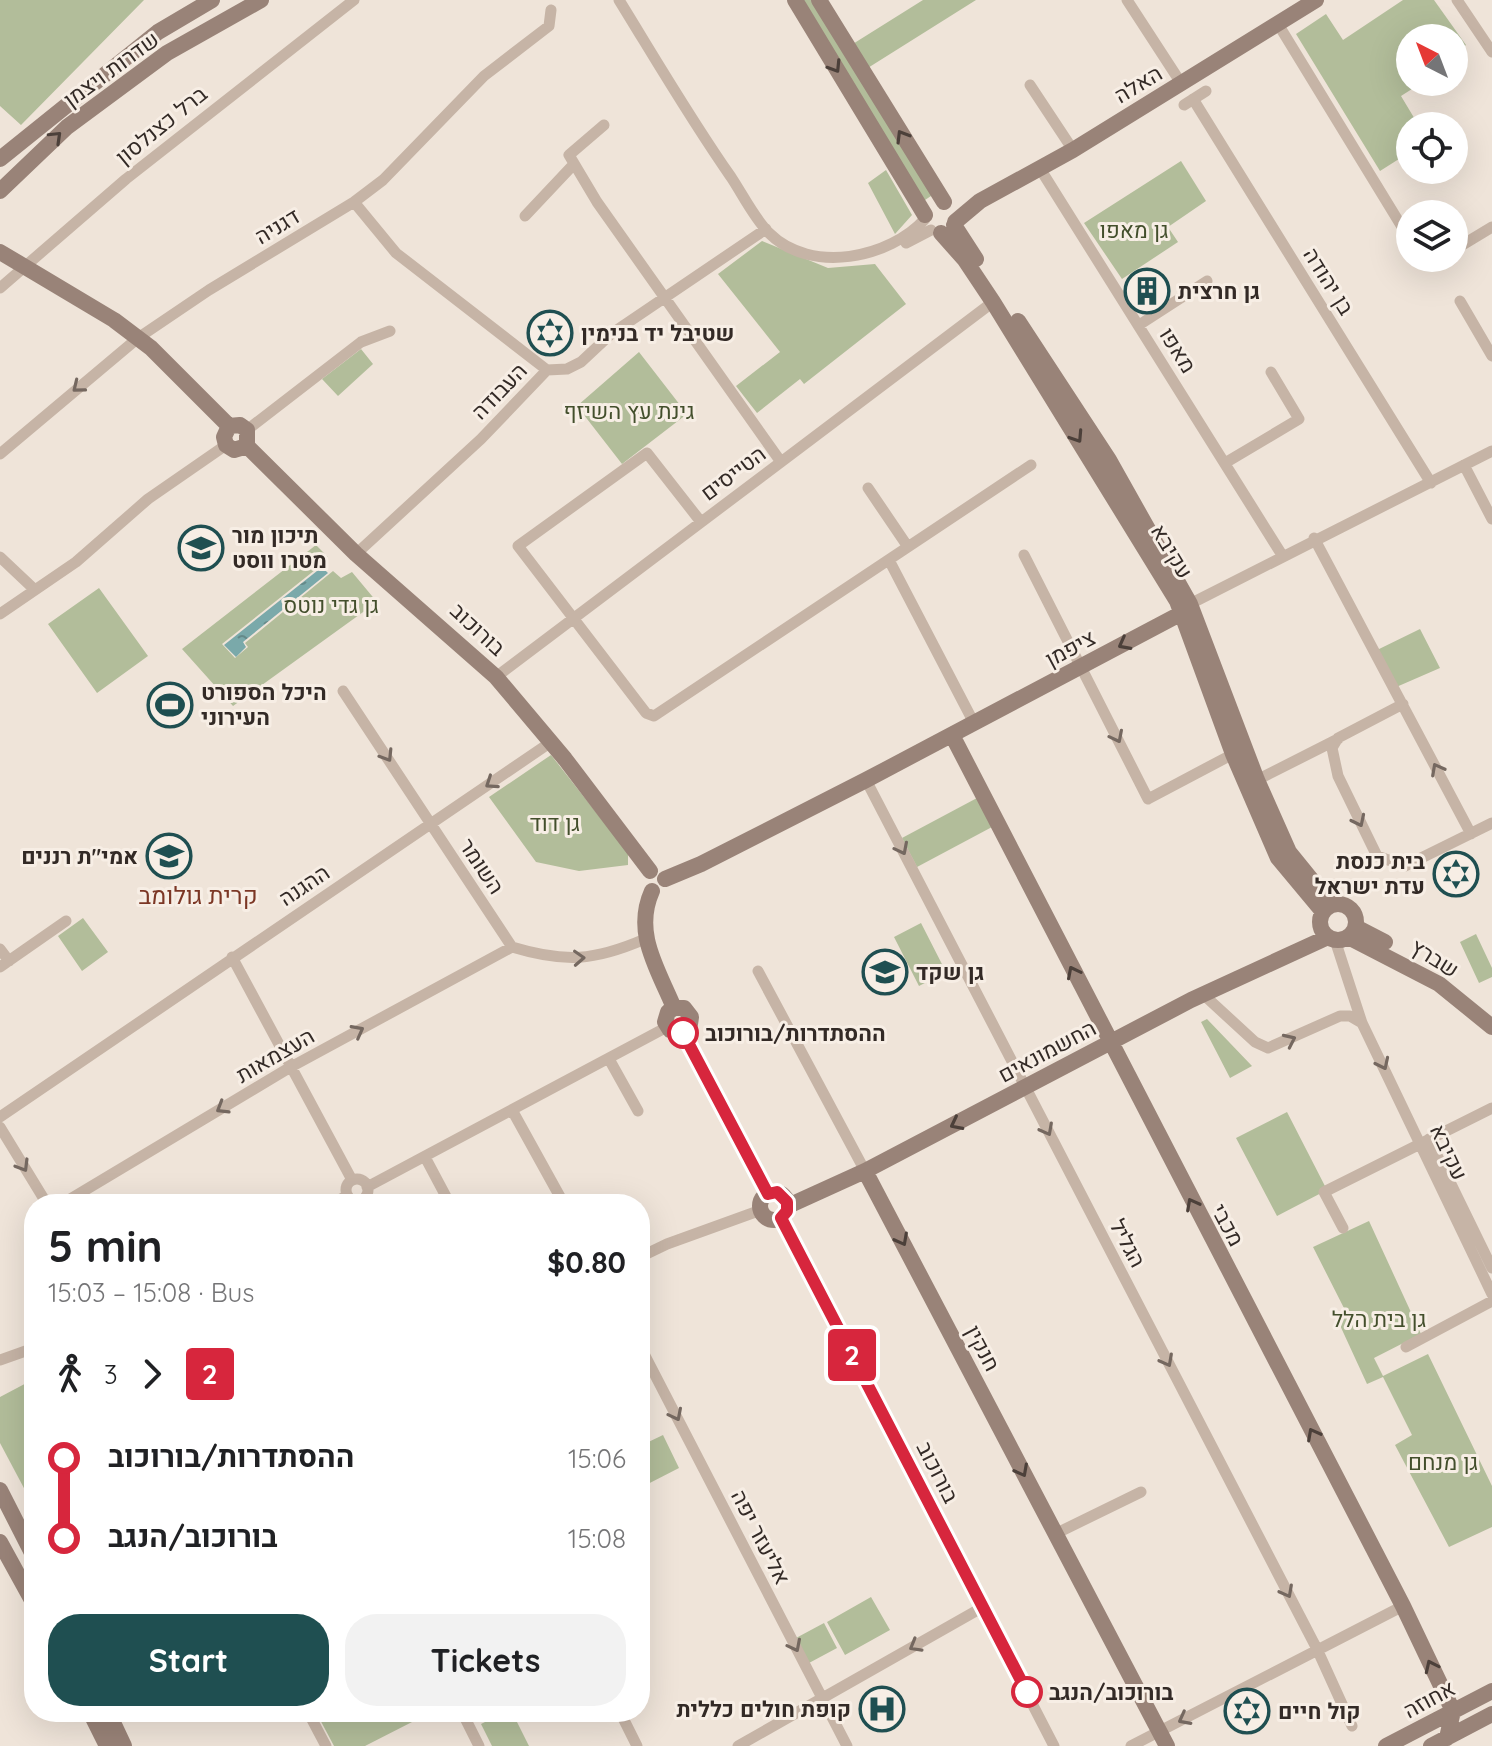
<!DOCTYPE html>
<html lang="en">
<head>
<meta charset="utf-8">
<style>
	:root { --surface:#fff; --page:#f2f2f2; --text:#202124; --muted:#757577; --accent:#1f4f51 }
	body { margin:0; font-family:Quicksand,Heebo,sans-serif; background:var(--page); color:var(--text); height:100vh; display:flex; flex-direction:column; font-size:30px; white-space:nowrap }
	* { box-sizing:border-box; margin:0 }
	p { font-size:26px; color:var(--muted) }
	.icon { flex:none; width:44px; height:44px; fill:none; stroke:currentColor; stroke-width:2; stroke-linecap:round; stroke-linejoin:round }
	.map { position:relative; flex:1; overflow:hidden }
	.drawer { position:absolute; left:24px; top:1194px; width:626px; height:528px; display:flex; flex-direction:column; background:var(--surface); border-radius:32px; box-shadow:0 8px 32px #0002 }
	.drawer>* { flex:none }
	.badge { padding:0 16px; border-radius:6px; font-size:28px; line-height:52px }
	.needle { width:52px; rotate:318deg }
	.fabs { position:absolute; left:1396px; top:24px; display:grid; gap:16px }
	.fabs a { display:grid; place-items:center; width:72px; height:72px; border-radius:50%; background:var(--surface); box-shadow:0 8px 32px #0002; font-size:40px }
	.map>.badge { position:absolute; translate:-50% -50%; box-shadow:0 0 0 4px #fff }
	.legs { display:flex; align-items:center; gap:12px; height:88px; padding:0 24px; font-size:26px }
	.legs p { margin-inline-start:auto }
	.overview { display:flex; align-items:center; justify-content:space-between; height:136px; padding:0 24px }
	h1 { font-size:44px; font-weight:700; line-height:60px }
	.button { display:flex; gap:16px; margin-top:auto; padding:16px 24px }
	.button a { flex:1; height:92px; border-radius:32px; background:var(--accent); color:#fff; font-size:32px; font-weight:700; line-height:92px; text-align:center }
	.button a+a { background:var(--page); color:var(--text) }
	ul { padding:0 24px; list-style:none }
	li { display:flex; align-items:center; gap:28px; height:80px; font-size:30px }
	li i { display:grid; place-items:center; width:12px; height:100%; margin:0 10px; background:currentColor }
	li i::after { content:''; width:20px; height:20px; margin:-10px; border:6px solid; border-radius:50%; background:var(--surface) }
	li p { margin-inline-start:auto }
	li:first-child i { background:linear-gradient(#0000 50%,currentColor 0) }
	li:last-child i { background:linear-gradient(currentColor 50%,#0000 0) }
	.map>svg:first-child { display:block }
</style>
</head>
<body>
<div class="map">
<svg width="1492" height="1746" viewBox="0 0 1492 1746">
	<defs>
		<pattern id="water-ripples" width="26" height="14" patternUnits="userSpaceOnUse" patternTransform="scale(2)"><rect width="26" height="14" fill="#7aa9aa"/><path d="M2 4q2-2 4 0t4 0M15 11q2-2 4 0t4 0" fill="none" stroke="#658a8a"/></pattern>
	</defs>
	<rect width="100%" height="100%" fill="#efe4d9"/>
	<path fill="#b2bd9a" d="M0,0H144L21,125L0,106Z
		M800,0H814L934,194L922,202Z
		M923,0H976L863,71L848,47Z
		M1403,0H1434L1466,45L1454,53V38H1410V82H1423L1401,96L1419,126H1410V152L1380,171L1296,34L1326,14L1343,40Z
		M1181,161L1206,201L1168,227L1178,242L1122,279L1084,223Z
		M886,170L912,215L895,234L868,183Z
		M762,241L828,268L875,264L906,304L804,384L800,379L757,413L736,386L780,352L718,274Z
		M361,349L373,364L338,396L322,379Z
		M639,352L687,414L622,464L577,406Z
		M316,545L328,557L318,563L320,566L222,644L235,658L248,647L245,643L333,571L341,578L352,572L377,602L233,706L182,649Z
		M99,588L148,656L97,693L48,624Z
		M1420,629L1440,668L1394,688L1375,651Z
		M551,755L628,853V865L579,871L536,862L489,797Z
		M977,798L992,827L917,867L902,838Z
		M83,918L108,952L82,971L58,936Z
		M921,923L946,972L919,986L894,937Z
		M1476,934L1492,968V977L1479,983L1460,942Z
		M1207,1019L1252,1066L1230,1078L1201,1022Z
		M1287,1112L1327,1190L1277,1216L1236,1138Z
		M1369,1221L1421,1334L1374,1358L1383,1376L1428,1354L1492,1486V1527L1449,1547L1395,1445L1412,1435L1383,1377L1367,1384L1338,1321L1348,1316L1313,1247Z
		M34,1379V1507L0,1443V1397Z
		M663,1435L679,1468L640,1488V1446Z
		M871,1597L890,1630L845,1655L827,1622Z
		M824,1623L837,1648L809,1663L796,1638Z
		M316,1712H410L414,1721L365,1746H334Z
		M505,1712H512L529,1746H492L481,1724Z"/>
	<path fill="url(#water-ripples)" d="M322,567L328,573L243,642L246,647L236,657L224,645Z"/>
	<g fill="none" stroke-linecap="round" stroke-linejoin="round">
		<path stroke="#c6b4a6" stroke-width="11" d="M619,0C656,60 691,120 731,177C743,195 754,218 769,233C811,275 890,258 925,219
			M1127,0L1181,83
			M1457,0L1492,52
			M1278,24L1410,240
			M1030,85L1073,150
			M1193,99L1431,483
			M1184,105L1206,91
			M604,125L569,155L597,202L781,462
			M1039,167L1282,555
			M354,202L396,253L547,370
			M525,216L574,164
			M906,243L931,230
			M1454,250L1492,227
			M1421,258H1441
			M0,288L126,179L354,0
			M1460,301L1492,356
			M1139,325L1207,281
			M247,430L361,342L390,331
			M0,454L138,338L209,290L354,202L383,180L484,76L549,26L551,10
			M1225,463L1299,419L1271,372
			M1464,465L1492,519
			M868,488L908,547
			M701,522L647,453L518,546L646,713L654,716L1031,465
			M1314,538L1471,834
			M356,554L481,439L547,370L567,369L581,362L611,334L766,229
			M1024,555L1148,799L1233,754
			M0,557L35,590
			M889,560L974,723
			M1190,604L1492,451
			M0,614L76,562L148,499L226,445
			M496,677L993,302
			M343,691L512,947C565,963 594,961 645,939
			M1403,704L1338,738L1332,748L1338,776L1377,856L1405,866L1492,823
			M866,780L1317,1649L1352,1726
			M1257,780L1338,739
			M1335,940L1362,1023L1492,1294
			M0,949L9,961
			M232,957L352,1180
			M0,967L66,921
			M758,971L865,1171
			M1205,996L1255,1042L1268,1048L1340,1016H1350L1362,1023
			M609,1059L638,1111
			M512,1110L564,1204
			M0,1117L551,742
			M0,1127L47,1204
			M1429,1139L1492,1268
			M425,1157L450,1204
			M346 1190a11 11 0 1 1 22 0a11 11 0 1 1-22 0Z
			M367,1187L667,1027
			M62,1204L289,1068L512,947
			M331,1204L347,1196
			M781,1218L1054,1746
			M1343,1228L1324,1192L1492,1108
			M640,1257L667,1244L761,1210
			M640,1346L847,1746
			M1406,1347L1492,1301
			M0,1360L34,1348
			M1055,1534L1141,1492
			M308,1712L326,1746
			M462,1712L479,1746
			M620,1712L637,1746
			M738,1746L983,1607
			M1131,1746L1403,1606"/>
		<path stroke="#998378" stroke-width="16" d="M795,0L925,215
			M819,0L944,202
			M0,159L158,32L212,0
			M0,191L67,127L167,53L261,0
			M955,222L980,201L1073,150L1316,0
			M954,225L976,259
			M941,233L965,260L993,302L1177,601L1233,754L1278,858L1323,912
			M0,252L114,320L151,348L229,426
			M1018,321L1109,460L1190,604L1257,780L1289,852L1332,905
			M229,426L224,437L226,445L234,450L247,446
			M229,426L240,425L247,430V446
			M247,446L356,554L496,677L565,759L650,871
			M952,735L1403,1606L1453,1711L1447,1738
			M665,879L701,864L866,780L1182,613L1188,607
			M652,891C633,933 658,969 674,1008
			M1320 922a18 18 0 1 1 36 0a18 18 0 1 1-36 0Z
			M1356,927L1385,942
			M1348,937L1439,984L1492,1027
			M674,1008L668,1012L665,1022L670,1030L683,1032
			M674,1008H684L691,1017L690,1024L683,1032
			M683,1032L768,1194
			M865,1171L1167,1746
			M760 1206a14 14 0 1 1 28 0a14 14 0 1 1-28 0Z
			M788,1206L865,1171L1191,1000L1328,937
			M0,1490L34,1557
			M0,1542L34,1604
			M90,1712L107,1746
			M108,1712L124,1746
			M1386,1746L1492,1691
			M1431,1746L1492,1714"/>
	</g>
	<defs><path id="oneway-chevron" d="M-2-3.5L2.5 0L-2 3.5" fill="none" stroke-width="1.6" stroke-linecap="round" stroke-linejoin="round" transform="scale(2)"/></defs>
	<g stroke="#4c403a">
		<use href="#oneway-chevron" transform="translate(835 67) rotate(58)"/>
		<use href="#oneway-chevron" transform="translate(902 136) rotate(-121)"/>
		<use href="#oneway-chevron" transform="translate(56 137) rotate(-44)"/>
		<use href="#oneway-chevron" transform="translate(1077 437) rotate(57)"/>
		<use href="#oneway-chevron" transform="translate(1124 644) rotate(152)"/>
		<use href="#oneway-chevron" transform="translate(1073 972) rotate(-117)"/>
		<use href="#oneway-chevron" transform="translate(956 1124) rotate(153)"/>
		<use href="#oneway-chevron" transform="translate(1192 1204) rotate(-118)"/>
		<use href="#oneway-chevron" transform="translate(902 1240) rotate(62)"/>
		<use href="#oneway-chevron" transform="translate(1313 1434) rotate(-118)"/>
		<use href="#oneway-chevron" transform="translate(1022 1471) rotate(62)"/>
		<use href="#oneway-chevron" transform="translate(1431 1666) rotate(-115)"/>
	</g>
	<g stroke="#756860">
		<use href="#oneway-chevron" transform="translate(78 387) rotate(141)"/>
		<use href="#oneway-chevron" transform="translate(1117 737) rotate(63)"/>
		<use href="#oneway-chevron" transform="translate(387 756) rotate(58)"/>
		<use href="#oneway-chevron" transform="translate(1437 769) rotate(-118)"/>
		<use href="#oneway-chevron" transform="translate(491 783) rotate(146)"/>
		<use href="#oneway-chevron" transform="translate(1359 821) rotate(64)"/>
		<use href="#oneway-chevron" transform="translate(902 849) rotate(63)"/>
		<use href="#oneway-chevron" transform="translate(579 958) rotate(-3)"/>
		<use href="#oneway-chevron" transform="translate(358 1031) rotate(-28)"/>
		<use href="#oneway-chevron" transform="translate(1290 1040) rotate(-25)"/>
		<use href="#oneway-chevron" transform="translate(1383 1064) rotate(64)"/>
		<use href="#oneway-chevron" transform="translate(222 1108) rotate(149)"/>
		<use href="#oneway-chevron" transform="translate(1047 1130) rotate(62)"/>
		<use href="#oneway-chevron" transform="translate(23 1166) rotate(59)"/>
		<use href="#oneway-chevron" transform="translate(1167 1361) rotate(62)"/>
		<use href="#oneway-chevron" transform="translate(676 1415) rotate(63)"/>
		<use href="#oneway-chevron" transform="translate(1287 1592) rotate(62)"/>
		<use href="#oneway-chevron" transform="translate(795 1646) rotate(63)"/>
		<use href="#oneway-chevron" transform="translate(915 1646) rotate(150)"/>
		<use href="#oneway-chevron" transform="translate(1184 1719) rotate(152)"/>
	</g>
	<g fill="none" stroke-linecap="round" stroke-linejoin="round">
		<g stroke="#fff" stroke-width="18">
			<path id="line-1" d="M683,1033L768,1194L777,1192L787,1202V1211L781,1218L1027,1692"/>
		</g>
		<use href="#line-1" stroke="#d7263d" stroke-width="12"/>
	</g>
	<defs>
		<g id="building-ring" transform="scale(2.3)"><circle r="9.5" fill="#f7eee5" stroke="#1f4f51" stroke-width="1.5"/><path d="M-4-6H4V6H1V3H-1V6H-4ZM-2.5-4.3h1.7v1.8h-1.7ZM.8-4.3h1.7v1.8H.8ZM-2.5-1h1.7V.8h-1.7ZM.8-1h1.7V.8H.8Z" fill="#1f4f51"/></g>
		<g id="synagogue-ring" transform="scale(2.3)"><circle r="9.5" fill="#f7eee5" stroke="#1f4f51" stroke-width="1.5"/><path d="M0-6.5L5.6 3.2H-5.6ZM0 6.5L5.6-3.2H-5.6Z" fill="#1f4f51"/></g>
		<g id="school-ring" transform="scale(2.3)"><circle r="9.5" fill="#f7eee5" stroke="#1f4f51" stroke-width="1.5"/><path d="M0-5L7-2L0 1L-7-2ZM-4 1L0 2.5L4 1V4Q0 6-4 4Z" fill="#1f4f51"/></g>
		<g id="stadium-ring" transform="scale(2.3)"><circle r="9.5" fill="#f7eee5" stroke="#1f4f51" stroke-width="1.5"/><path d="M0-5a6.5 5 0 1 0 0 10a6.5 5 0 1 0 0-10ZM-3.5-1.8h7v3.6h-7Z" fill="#1f4f51"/></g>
		<g id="hospital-ring" transform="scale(2.3)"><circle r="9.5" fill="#f7eee5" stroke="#1f4f51" stroke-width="1.5"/><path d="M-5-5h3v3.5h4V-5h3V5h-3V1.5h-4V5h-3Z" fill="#1f4f51"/></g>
	</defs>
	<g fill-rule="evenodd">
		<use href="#building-ring" x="1147" y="291"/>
		<use href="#synagogue-ring" x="550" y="333"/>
		<use href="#school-ring" x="201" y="548"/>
		<use href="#stadium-ring" x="170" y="705"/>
		<use href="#school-ring" x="169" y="856"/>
		<use href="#synagogue-ring" x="1456" y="874"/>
		<use href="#school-ring" x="885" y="972"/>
		<use href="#hospital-ring" x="882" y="1709"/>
		<use href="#synagogue-ring" x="1247" y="1711"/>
	</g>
	<g fill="#fff" stroke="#d7263d" stroke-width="4">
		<circle cx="683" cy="1033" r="14"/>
		<circle cx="1027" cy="1692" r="14"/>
	</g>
	<g text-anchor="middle" stroke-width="6" stroke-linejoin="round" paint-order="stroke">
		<g font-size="22" fill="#332a26" stroke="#f7eee5">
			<text transform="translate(111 69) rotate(-36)" y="8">שדרות ויצמן</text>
			<text transform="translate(1138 84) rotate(-31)" y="8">האלה</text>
			<text transform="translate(161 125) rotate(-39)" y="8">ברל כצנלסון</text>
			<text transform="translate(277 226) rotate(-31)" y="8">דגניה</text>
			<text transform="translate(1329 281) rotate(58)" y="8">בן יהודה</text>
			<text transform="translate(1178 350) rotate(58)" y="8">מאפו</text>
			<text transform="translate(499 391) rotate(-46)" y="8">העבודה</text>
			<text transform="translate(733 473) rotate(-37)" y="8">הטייסים</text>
			<text transform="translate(1172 551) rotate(59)" y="8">עקיבא</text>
			<text transform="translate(478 629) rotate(43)" y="8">בורוכוב</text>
			<text transform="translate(1070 648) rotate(-28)" y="8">ציפמן</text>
			<text transform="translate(482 866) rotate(56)" y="8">השומר</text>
			<text transform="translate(304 885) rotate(-34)" y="8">ההגנה</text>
			<text transform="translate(1435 958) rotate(32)" y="8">שברץ</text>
			<text transform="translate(1047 1051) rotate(-28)" y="8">החשמונאים</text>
			<text transform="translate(275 1055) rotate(-30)" y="8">העצמאות</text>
			<text transform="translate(1449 1152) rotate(65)" y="8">עקיבא</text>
			<text transform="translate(1228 1225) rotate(62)" y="8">מכבי</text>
			<text transform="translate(1128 1243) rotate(62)" y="8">הגליל</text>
			<text transform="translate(983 1348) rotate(62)" y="8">חנקין</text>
			<text transform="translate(938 1472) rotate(63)" y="8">בורוכוב</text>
			<text transform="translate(761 1537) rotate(63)" y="8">אליעזר יפה</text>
			<text transform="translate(1429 1699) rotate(-28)" y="8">אחוזה</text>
		</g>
		<g font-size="22" fill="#434f2c" stroke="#f7eee5">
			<text x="1134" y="238">גן מאפו</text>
			<text x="629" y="419">גינת עץ השיזף</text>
			<text x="331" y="613">גן גדי נוטס</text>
			<text x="555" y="831">גן דוד</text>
			<text x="1379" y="1327">גן בית הלל</text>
			<text x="1443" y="1470">גן מנחם</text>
		</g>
		<g font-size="22" font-weight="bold" fill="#332a26" stroke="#f7eee5" text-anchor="start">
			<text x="1178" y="299">גן חרצית</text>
			<text x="581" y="341">שטיבל יד בנימין</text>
			<text x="232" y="543">תיכון מור<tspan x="232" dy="25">מטרו ווסט</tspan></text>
			<text x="201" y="700">היכל הספורט<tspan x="201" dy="25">העירוני</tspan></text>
			<text x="138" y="864" text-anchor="end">אמי"ת רננים</text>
			<text x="1425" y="869" text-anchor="end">בית כנסת<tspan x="1425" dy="25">עדת ישראל</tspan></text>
			<text x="916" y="980">גן שקד</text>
			<text x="851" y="1717" text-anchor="end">קופת חולים כללית</text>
			<text x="1278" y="1719">קול חיים</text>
		</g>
		<g font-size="22" font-weight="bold" fill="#332a26" stroke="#f7eee5" text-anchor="start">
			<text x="705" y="1041">ההסתדרות/בורוכוב</text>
			<text x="1049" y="1700">בורוכוב/הנגב</text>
		</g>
		<g font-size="24" fill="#7c3725" stroke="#f7eee5">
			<text x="198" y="904">קרית גולומב</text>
		</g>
	</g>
</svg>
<div class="fabs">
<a><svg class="needle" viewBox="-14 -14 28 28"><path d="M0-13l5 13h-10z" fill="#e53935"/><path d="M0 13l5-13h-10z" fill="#757577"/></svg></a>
<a><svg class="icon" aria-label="locate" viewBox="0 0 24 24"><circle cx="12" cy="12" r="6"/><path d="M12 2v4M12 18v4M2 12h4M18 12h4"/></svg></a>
<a><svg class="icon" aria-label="layers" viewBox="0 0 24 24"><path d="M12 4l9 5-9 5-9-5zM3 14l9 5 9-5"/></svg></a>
</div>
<b class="badge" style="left:852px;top:1355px;background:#d7263d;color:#fff">2</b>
<section class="drawer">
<div class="overview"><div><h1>5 min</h1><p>15:03 – 15:08 · Bus</p></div><b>$0.80</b></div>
<div class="legs"><svg class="icon" aria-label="walk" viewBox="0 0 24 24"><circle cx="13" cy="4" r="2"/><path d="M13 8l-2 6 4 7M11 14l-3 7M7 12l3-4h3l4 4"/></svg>3<svg class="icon" aria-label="forward" viewBox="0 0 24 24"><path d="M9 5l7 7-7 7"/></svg><b class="badge" style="background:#d7263d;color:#fff">2</b></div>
<ul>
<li><i style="color:#d7263d"></i><b>ההסתדרות/בורוכוב</b><p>15:06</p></li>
<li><i style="color:#d7263d"></i><b>בורוכוב/הנגב</b><p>15:08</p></li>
</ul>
<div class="button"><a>Start</a><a>Tickets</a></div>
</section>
</div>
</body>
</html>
